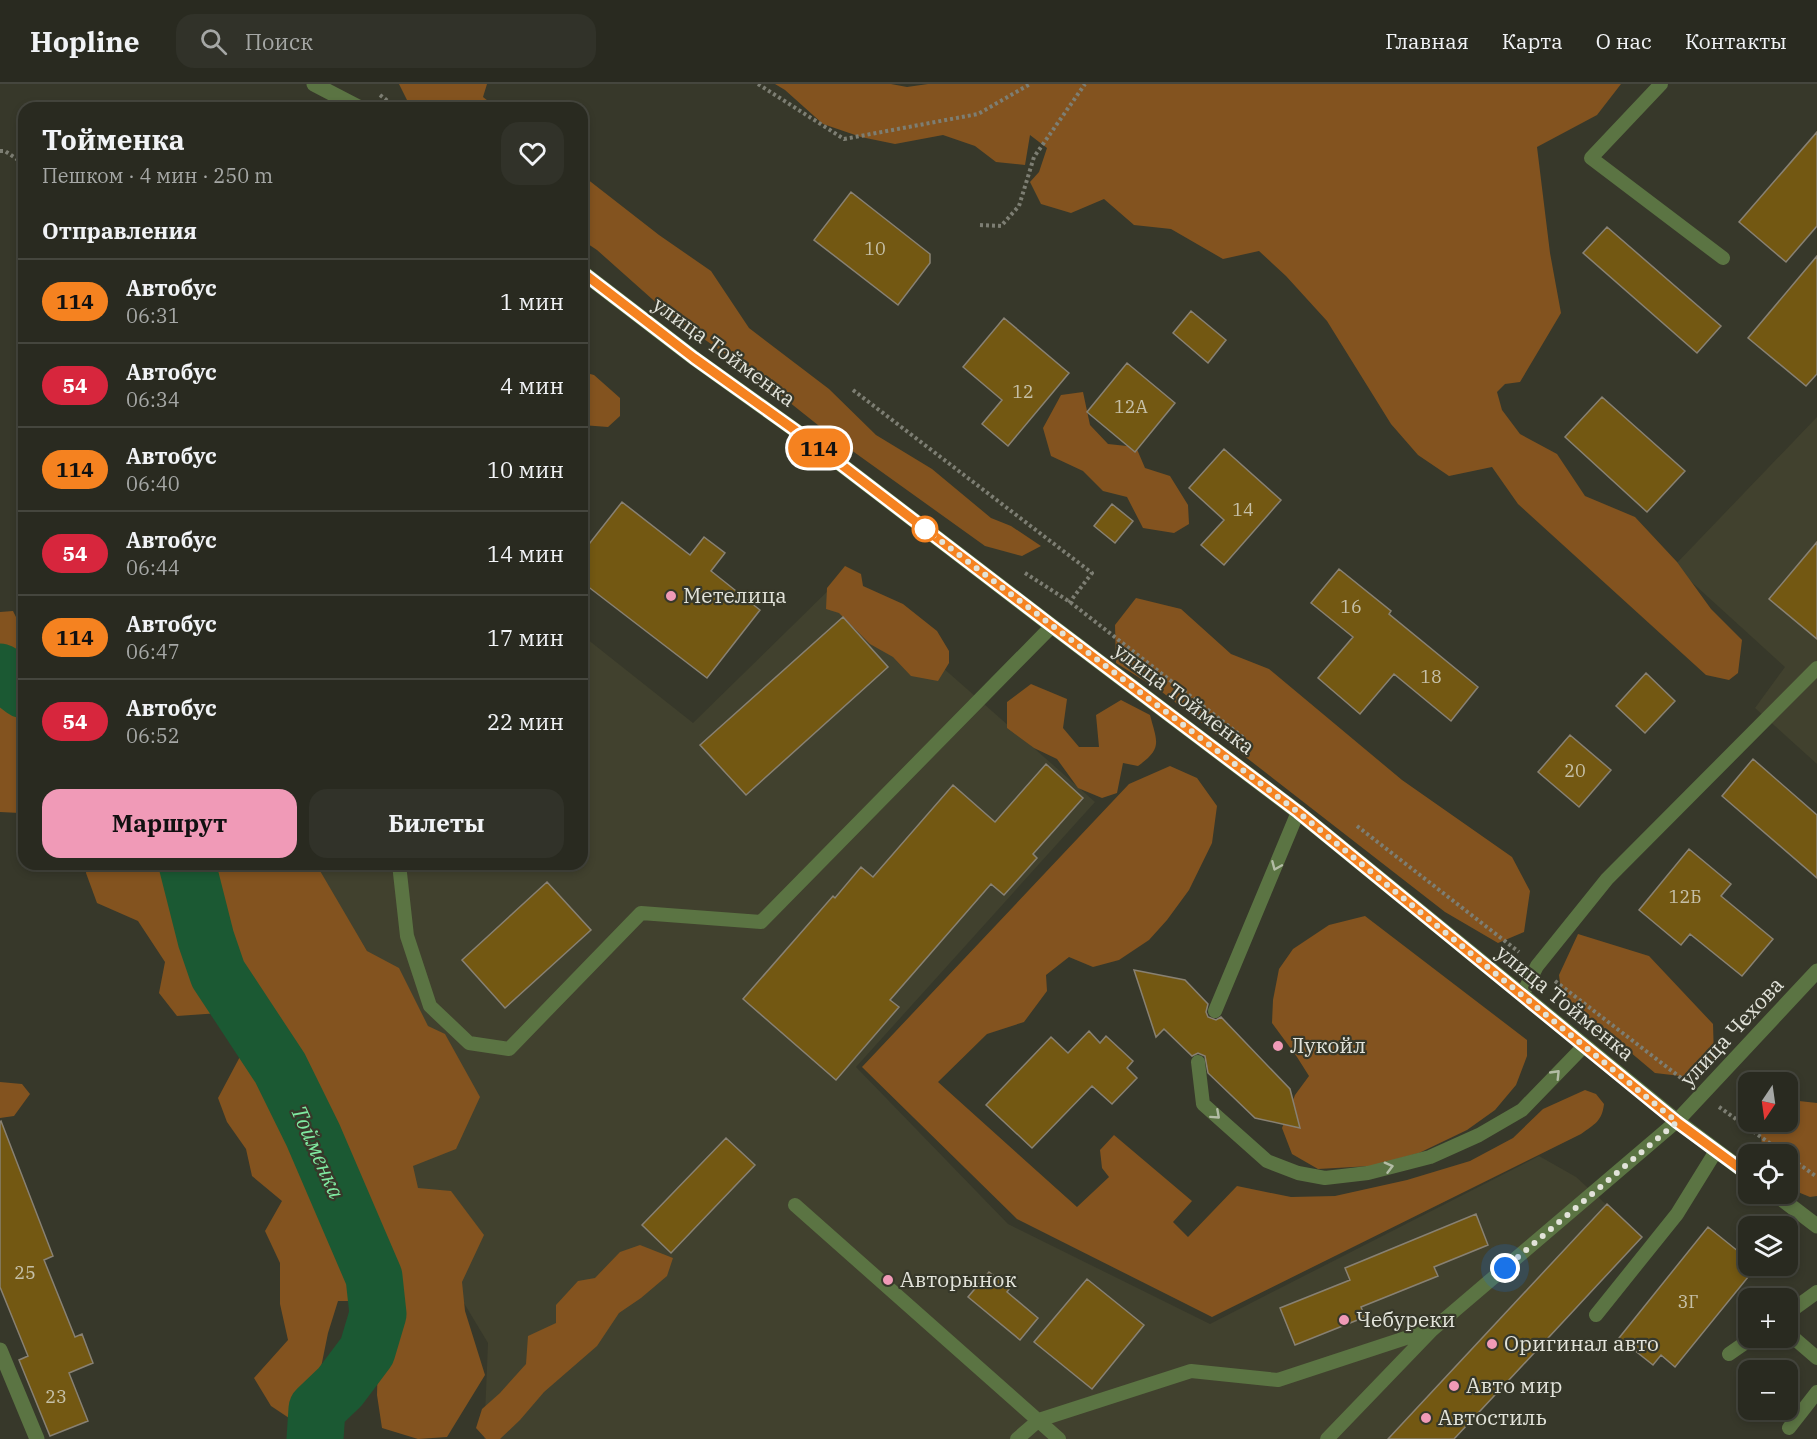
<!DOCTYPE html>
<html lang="ru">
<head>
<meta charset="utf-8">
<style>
	:root { --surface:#292a20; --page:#313229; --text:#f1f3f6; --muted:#a5a7a5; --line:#45463e; --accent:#f09ab7 }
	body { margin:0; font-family:"IBM Plex Serif",serif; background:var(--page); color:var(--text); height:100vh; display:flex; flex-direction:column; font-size:22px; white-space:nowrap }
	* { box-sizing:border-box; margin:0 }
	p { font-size:20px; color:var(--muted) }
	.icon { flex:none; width:33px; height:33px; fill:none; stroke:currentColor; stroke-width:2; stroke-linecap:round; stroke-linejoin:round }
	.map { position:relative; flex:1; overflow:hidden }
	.panel { position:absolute; left:18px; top:18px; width:570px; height:768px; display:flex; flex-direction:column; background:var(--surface); border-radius:18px; box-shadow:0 3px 9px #0003,0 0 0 2px var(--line) }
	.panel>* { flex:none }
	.badge { padding:0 12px; border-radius:20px; font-size:21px; line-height:39px }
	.needle { width:39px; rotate:193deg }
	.tools { position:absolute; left:1738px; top:988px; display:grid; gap:12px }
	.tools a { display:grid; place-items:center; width:60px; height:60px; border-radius:12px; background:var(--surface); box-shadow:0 3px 9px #0003,0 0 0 2px var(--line); font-size:30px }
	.you { position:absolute; width:30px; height:30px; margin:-15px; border:4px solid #fff; border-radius:50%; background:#1a73e8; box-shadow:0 0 0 9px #1a73e833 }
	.map>.badge { position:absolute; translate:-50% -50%; box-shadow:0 0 0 3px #fff }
	h2 { padding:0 24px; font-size:22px; line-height:54px }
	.round { display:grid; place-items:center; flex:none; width:63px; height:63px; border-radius:18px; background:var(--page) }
	.overview { display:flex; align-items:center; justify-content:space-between; height:102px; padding:0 24px }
	h1 { font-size:28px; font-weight:700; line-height:45px }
	.primary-button { display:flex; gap:12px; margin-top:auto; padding:12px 24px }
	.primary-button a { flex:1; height:69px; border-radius:18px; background:var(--accent); color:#111; font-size:24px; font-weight:700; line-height:69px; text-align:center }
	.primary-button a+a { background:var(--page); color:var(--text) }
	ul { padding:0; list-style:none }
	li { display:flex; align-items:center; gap:18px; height:84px; padding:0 24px; border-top:2px solid var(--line) }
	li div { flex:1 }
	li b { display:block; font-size:22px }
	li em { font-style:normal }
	li .badge { min-width:66px; font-weight:700; text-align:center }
	header { display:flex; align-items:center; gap:36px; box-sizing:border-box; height:84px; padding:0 30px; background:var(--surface); border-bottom:2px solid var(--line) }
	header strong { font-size:28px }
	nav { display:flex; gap:33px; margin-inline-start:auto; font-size:21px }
	.search { width:420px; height:54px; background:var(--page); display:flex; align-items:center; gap:15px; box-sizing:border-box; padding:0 21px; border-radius:18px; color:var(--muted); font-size:22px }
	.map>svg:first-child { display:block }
</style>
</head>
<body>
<header>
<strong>Hopline</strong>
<div class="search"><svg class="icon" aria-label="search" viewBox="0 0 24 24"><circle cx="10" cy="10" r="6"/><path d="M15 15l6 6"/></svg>Поиск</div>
<nav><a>Главная</a><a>Карта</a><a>О нас</a><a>Контакты</a></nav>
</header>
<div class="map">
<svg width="1817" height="1355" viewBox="0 0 1817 1355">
	<rect width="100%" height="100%" fill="#37382a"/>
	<path fill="#41412e" d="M1817,333V680L1755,624L1785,583L1674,482Z
		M841,494L1095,718L856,983L1008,1140L1210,1240L1539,1072L1576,1093L1642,1153L1454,1355H484L488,1259L379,1078L458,1017L318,786L313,780H582V551L693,639Z"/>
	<path fill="#83531f" d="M399,0H487L483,13L497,24H411Z
		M775,0H891L907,3L928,0H1621L1597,31L1537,63L1550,169L1561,229L1520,298L1505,300L1497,308L1502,326L1520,350L1557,370L1585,412L1635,433L1677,478L1711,525L1742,556L1738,589L1729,596L1706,591L1518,420L1492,383L1449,392L1418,371L1391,340L1327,237L1286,192L1259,167L1223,175L1171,145L1134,141L1104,115L1071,129L1041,120L1030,98L1039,88L1047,64L1030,51L1025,81L996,78L975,62L943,51L895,60L861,53L823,40L785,6Z
		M582,91L659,151L711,187L749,244L829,305L876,351L932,385L991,434L1011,442L1041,462L1022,472L985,462L833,353L755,291L670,231L597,166L582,156Z
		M582,288L594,291L620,314V332L608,343L582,341Z
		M1083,308L1090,341L1108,360L1136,363L1145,384L1170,392L1188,421L1189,440L1174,449L1143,444L1127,413L1103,407L1083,387L1051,372L1043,344L1061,311Z
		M845,482L861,490L863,502L903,520L937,547L949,567V579L938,597L911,592L893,573L870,560L839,529L826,525L827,504Z
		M1136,514L1181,525L1231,570L1269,585L1402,696L1512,773L1530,807L1524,848L1498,859L1445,828L1162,608L1116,579L1115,541Z
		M13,527L20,541L24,535V719L20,729L0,728V607H2L0,604V528Z
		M1031,600L1067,615L1063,644L1079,663H1099L1096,631L1121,616L1150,631C1157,658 1163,664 1138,682L1123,679L1117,709L1102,714L1078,704L1057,675L1034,664L1007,644V618Z
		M1170,682L1197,694L1217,722L1212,759L1189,806L1167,836L1149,856L1119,876L1093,883L1069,873L1046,891L1047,907L1024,938L987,950L938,998L1077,1123L1109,1093L1102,1084L1100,1066L1114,1051L1192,1117L1173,1138L1188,1153L1237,1102L1291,1113L1335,1112L1407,1096L1470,1077L1513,1054L1543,1025L1585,1006L1596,1010L1604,1020C1602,1037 1595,1040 1581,1050L1212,1233L1017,1135L862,983L1129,700Z
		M87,780H316L367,867L399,884L428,942L445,950L480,1013L456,1065L413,1082L418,1104L451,1107L484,1151L462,1198L465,1227L485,1291L447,1353L418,1355L382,1344L377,1311L378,1273L382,1246L373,1225L357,1217H338L328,1249L316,1308L295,1338L271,1322L254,1294L288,1256L280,1220V1179L265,1147L282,1117L252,1092L246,1065L227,1038L218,1014L243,967L277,985L295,1025L309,1032L310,1021L283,973L270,937L248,903L220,929L177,932L159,909L165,878L138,837L97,819L86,789Z
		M1365,832L1527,956V972L1516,1001L1495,1026L1467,1046L1419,1069L1371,1082L1318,1085L1292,1070L1282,1044L1295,1011L1309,992L1297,973L1272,939L1273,916L1279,885L1293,865L1329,841Z
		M1578,850L1649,872L1713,940L1714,973L1689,993L1655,989L1592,936L1562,915L1559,891Z
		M0,998L22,1000L30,1010L14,1032L0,1034Z
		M1790,1016L1817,1019V1112L1810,1113L1788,1104V1071H1763L1760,1043L1766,1038H1788V1018Z
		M640,1161L673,1174L667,1192L641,1214L619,1229L597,1262L544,1308L520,1336L500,1355H486L476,1344L482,1325L500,1309L526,1280L528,1252L556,1239V1221L578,1197L595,1194L620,1168Z"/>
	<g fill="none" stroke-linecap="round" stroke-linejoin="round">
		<path stroke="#1b5933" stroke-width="57" d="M0,588L24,606
			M187,780L206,855L218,890L280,984L313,1051L374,1193L378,1230L367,1267L340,1303L317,1325L315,1355"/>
	</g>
	<path fill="#735812" stroke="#888173" stroke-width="1.5" d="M1817,48V142L1786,178L1739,138Z
		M851,108L930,170V179L898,221L814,156Z
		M1607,143L1721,242L1697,269L1583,169Z
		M1817,172V290L1806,302L1748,254Z
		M1191,227L1226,256L1208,279L1173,249Z
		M1004,234L1069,289L1008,362L982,340L1002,316L963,283Z
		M1127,279L1175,319L1135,368L1087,328Z
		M1602,313L1685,387L1647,428L1565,353Z
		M1224,365L1281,416L1224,481L1201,461L1224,436L1189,404Z
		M622,418L690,471L704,453L725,469L711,487L760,526L707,594L582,498V469Z
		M1112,420L1133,437L1115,459L1094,442Z
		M1817,458V555L1769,515Z
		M1339,485L1391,527L1389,530L1478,603L1451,637L1394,590L1360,630L1318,594L1353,553L1311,519Z
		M843,533L888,583L746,711L700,661Z
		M1646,589L1675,617L1645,649L1616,622Z
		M1570,651L1611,686L1579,723L1538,688Z
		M1753,675L1817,731V794L1722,712Z
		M1046,680L1083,714L1033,770L1037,774L1004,811L991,800L890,916L899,923L836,996L743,915L833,812L835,814L861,783L873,793L953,701L995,738Z
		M1689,765L1731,800L1721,812L1773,855L1742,892L1690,850L1681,861L1639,826Z
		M547,798L591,846L505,924L462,876Z
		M1134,886L1185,896L1208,920L1206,928L1208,933L1216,936L1221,933L1290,1005L1300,1044L1255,1034L1208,989L1205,972L1198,969L1192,972L1164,945L1156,953Z
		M1089,947L1100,959L1106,952L1133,977L1127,984L1137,994L1112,1020L1092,1002L1032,1064L986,1021L1051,953L1068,969Z
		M1,1037L53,1172L44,1176L75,1253L82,1250L93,1279L69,1289L88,1337L50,1352L19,1276L28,1272L0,1203V1038Z
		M726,1054L755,1081L671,1169L642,1141Z
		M1607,1120L1642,1153L1454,1355H1388Z
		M1476,1130L1488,1161L1434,1183L1438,1192L1361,1223L1365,1233L1295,1261L1280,1224L1350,1196L1345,1184Z
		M1708,1143L1749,1176V1182H1757L1675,1283L1661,1271L1653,1281L1619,1254Z
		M989,1188L1010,1204L1007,1208L1038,1234L1020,1256L968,1213Z
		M1087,1195L1144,1241L1092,1305L1034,1258Z"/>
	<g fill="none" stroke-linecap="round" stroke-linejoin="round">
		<path stroke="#7d7e73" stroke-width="4" stroke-dasharray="3 3" stroke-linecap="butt" d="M758,0L844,55L978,30L1030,0
			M380,11L397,24
			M0,67H5L24,80
			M980,141L1001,142L1019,122L1034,73L1085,0
			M853,306L1092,489L1069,519
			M1025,489L1070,518L1244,654
			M1357,742L1519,868
			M1555,897L1685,997
			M1719,1023L1786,1071
			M1788,1072L1817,1093"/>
		<path stroke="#5b7443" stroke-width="14" d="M1661,0L1591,74L1723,174
			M399,780L407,852L430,922L469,959L509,965L641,829L761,838L1052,542
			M1522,911L1537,882L1607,795L1817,584
			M1215,927L1298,728
			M1198,978L1203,1020L1267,1077L1298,1089L1325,1094L1368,1089L1430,1073L1479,1051L1522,1026L1584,962
			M795,1121L1059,1355
			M1788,1229L1817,1208
			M1596,1231L1677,1130L1716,1067
			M1788,1249L1817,1274
			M1729,1270L1752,1254
			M1789,1344L1817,1308
			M1017,1355L1039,1336L1191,1287L1278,1296L1430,1246
			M1327,1355L1432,1246L1677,1037"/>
		<path stroke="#5b7443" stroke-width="15" d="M1677,1037L1817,887
			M0,1266L37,1355"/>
		<path stroke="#5b7443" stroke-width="15" d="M314,0L360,24
			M582,188L694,274L813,359L1052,542L1298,728L1677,1037L1749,1091
			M1775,1110L1817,1142"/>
	</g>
	<defs><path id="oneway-chevron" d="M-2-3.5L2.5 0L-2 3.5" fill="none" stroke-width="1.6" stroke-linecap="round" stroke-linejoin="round" transform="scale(1.5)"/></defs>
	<g stroke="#b3bca5">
		<use href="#oneway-chevron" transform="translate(1276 782) rotate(113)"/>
		<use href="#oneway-chevron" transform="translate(1556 990) rotate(-46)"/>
		<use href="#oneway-chevron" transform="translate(1216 1031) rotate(42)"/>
		<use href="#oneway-chevron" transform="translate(1389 1083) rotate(-15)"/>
	</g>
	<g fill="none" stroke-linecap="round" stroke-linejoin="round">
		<g stroke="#fff" stroke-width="14">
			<path id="line" d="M582,188L694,274L813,359L1052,542L1298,728L1677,1038L1749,1091"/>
		</g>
		<use href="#line" stroke="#f58220" stroke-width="9"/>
		<path stroke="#e2e3da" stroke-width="6" stroke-dasharray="0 10.8" d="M925,445L1298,728L1677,1038L1505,1184"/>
	</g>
	<circle fill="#fff" stroke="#f58220" stroke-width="3" cx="925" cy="445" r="12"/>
	<g fill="#f09ab7" stroke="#37382a" stroke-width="2">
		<circle cx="671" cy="512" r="6"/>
		<circle cx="1278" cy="962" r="6"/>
		<circle cx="888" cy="1196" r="6"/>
		<circle cx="1344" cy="1236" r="6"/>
		<circle cx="1492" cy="1260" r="6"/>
		<circle cx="1454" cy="1302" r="6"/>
		<circle cx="1426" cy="1334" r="6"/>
	</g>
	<g text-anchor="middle" stroke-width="4.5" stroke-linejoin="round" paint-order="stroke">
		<g font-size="18" fill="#c6c0a8">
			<text x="875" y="171">10</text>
			<text x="1023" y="314">12</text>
			<text x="1131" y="329">12А</text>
			<text x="1243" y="432">14</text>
			<text x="1351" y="529">16</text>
			<text x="1431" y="599">18</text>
			<text x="1575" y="693">20</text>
			<text x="1685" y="819">12Б</text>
			<text x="25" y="1195">25</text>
			<text x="1688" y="1224">3Г</text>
			<text x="56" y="1319">23</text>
		</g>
		<g font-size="21" fill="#e2e3da" stroke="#37382a">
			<text transform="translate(724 268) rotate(36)" y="7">улица Тойменка</text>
			<text transform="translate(1184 615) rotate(37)" y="7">улица Тойменка</text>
			<text transform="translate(1565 919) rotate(39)" y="7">улица Тойменка</text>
			<text transform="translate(1732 948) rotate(-47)" y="7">улица Чехова</text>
		</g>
		<g font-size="21" fill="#e2e3da" stroke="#37382a" text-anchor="start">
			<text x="683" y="519">Метелица</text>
			<text x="1290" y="969">Лукойл</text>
			<text x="900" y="1203">Авторынок</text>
			<text x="1356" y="1243">Чебуреки</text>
			<text x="1504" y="1267">Оригинал авто</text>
			<text x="1466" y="1309">Авто мир</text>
			<text x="1438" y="1341">Автостиль</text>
		</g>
		<g font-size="22" font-style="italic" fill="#7fe9a0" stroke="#37382a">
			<text transform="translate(318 1068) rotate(66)" y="8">Тойменка</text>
		</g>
	</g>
</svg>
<div class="tools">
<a><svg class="needle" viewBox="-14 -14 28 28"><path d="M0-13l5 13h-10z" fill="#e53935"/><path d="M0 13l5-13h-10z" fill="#a5a7a5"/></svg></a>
<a><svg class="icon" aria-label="locate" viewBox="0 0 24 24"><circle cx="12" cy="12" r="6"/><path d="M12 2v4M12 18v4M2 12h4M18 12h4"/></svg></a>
<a><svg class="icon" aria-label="layers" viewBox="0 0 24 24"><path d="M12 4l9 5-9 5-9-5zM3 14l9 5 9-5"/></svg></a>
<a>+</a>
<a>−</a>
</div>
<div class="you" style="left:1505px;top:1184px"></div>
<b class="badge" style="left:819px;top:364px;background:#f58220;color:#111">114</b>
<section class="panel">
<div class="overview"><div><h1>Тойменка</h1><p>Пешком · 4 мин · 250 m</p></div><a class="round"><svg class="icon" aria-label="heart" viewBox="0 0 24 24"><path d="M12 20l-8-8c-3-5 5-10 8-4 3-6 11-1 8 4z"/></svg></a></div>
<h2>Отправления</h2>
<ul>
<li><span class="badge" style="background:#f58220;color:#111">114</span><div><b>Автобус</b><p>06:31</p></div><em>1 мин</em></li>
<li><span class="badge" style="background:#d7263d;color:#fff">54</span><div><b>Автобус</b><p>06:34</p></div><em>4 мин</em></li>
<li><span class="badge" style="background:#f58220;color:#111">114</span><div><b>Автобус</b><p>06:40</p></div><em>10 мин</em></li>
<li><span class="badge" style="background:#d7263d;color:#fff">54</span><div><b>Автобус</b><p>06:44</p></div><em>14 мин</em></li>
<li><span class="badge" style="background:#f58220;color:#111">114</span><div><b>Автобус</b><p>06:47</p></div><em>17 мин</em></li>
<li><span class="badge" style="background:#d7263d;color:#fff">54</span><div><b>Автобус</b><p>06:52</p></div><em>22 мин</em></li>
</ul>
<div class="primary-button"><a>Маршрут</a><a>Билеты</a></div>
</section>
</div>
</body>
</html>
